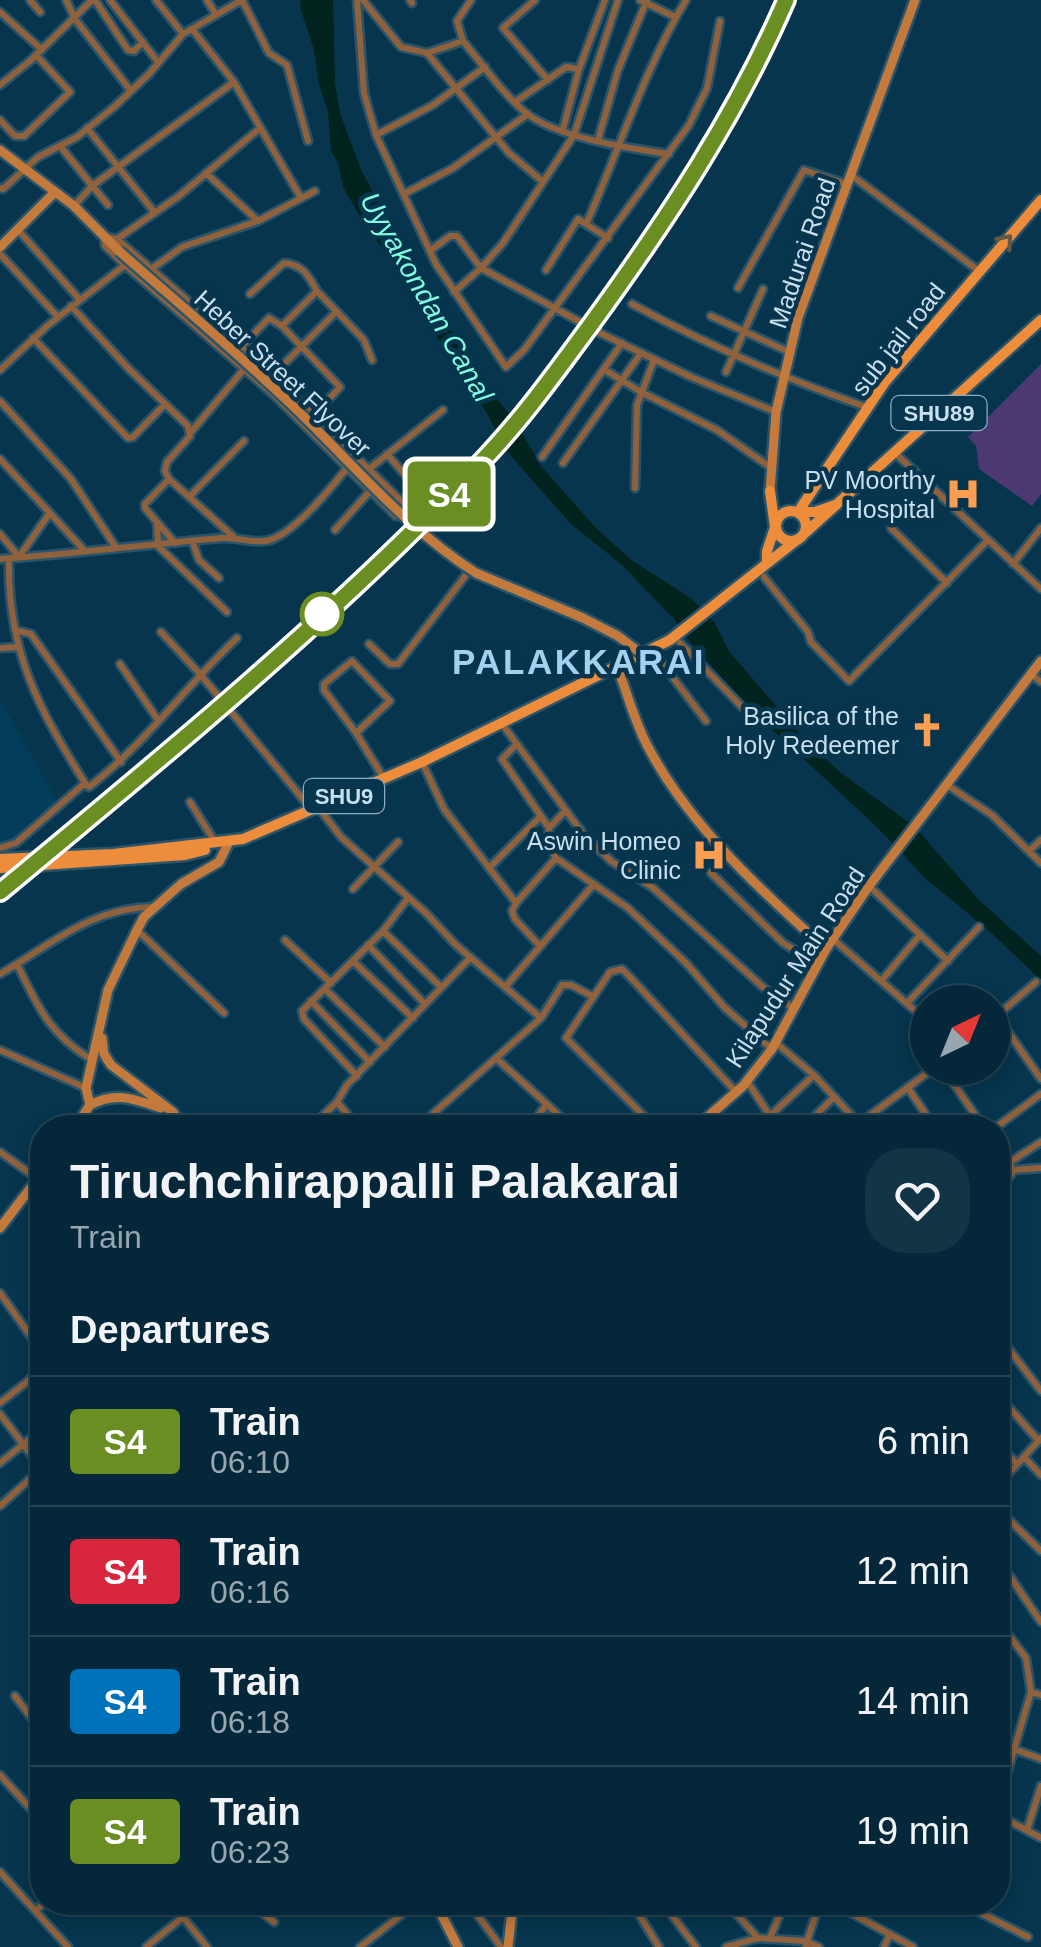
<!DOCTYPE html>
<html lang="en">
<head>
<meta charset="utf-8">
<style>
	:root { --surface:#04283a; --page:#123445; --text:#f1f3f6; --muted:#97a6af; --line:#254454 }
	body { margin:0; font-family:Arial,sans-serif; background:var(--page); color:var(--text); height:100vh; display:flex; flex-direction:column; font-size:38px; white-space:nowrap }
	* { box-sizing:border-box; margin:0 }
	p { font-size:32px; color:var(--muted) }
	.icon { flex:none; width:55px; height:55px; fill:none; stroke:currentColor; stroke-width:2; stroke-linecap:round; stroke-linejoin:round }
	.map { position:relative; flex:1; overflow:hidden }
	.panel { position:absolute; left:30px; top:1115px; width:980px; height:800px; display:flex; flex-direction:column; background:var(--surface); border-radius:40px; box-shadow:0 5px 15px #0003,0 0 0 2px var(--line) }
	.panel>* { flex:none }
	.badge { padding:0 20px; border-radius:8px; font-size:35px; line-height:65px }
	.needle { width:65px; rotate:43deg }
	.controls { position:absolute; left:910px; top:985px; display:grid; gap:20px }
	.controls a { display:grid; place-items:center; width:100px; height:100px; border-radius:50%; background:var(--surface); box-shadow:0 5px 15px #0003,0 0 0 2px var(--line); font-size:50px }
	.map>.badge { position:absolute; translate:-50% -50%; box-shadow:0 0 0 5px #fff }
	h2 { padding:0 40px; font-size:38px; line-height:90px }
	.round { display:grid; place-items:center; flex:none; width:105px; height:105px; border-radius:40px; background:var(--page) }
	.head { display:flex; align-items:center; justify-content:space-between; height:170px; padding:0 40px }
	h1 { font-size:48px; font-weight:700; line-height:75px }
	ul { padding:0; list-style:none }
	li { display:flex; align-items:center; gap:30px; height:130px; padding:0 40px; border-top:2px solid var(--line) }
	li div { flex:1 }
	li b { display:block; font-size:38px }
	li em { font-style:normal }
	li .badge { min-width:110px; font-weight:700; text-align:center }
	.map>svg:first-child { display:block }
</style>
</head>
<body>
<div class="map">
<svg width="1041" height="1947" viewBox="0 0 1041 1947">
	<rect width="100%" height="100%" fill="#06354d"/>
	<path fill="#023e5b" d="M0,699L58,803L29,822L11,842L0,846Z"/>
	<path fill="#4c3972" d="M1041,364V494L1032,506L979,469L976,446L968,437Z"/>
	<path fill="#00241d" d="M301,0H333L335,83L340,113L361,170L472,368L515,421L541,466L594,526L630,559L692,599L715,623L729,651L805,740L840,772L915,827L977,898L1041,956V980L989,931L925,878L878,828L748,707L690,642L674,619L622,565L571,524L510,455L477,396L413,301L404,277L368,230L343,187L338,163L331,151L328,111L319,85L314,50L300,7Z"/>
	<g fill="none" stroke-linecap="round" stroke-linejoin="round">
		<path stroke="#234e65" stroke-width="6" stroke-dasharray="6 3" stroke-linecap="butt" d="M584,324L600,333"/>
		<g stroke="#29546a" stroke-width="11">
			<path id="street" d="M30,0L40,12
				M66,0L75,19L131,91
				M95,0L128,50L134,51L143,42
				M110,0L158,62
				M156,0L183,34
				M207,0L215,13
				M242,0L269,53L287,65L308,141
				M357,0L364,93L376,135L436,264L506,367L524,350L689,125L707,88L720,21
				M363,0L401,47L427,53L463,41C483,65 502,93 526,113C558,138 629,148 669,154
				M410,0L412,3
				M535,0L503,28L548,80
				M640,0L675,17
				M0,12L41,49
				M192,29L234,82L301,198
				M463,41L457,21L471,0
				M427,53L509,153L542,181
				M0,85L30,61L92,0
				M515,102L566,67L579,69L605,0
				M0,120L15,136H24L70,92L36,55
				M87,128L155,213
				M563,129L579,69
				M376,135L433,105L485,67
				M598,140L618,70L647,0
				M60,146L108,205
				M206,173L258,221
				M851,175L979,271
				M0,188L3,189L38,157L77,137L114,107L149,74L183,34L242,0
				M404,194L453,168L528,114
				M74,206L92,186L234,82
				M587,222C620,148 644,70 686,0
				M19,231L80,300
				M105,237L117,239L273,375L404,504
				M104,238L105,246L125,265L274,395L396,516
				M117,239L179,196L260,128
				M431,250L450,236H457L481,268L454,292
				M0,254L58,317
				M150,270L182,247L258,221L315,191
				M546,270L578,219L608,238
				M738,288L804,170L846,184
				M250,294L284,263C303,265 308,275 317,291
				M632,304C707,345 788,380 869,408
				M71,306L128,368L188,426L190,436L167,462L165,471L169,479L235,538
				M711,316L789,352
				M584,324L481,268L503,243L574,135L618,0
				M282,326L317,291L364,340L372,360
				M600,333L691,377L776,412
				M33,338L128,438L133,437L165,404
				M242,346L269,318L282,326L340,387L314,415
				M0,370L47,326L125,265
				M605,370L641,392L717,430L770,467
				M726,372L763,289
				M273,375L336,312
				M0,401L71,479L115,546
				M191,432L245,368
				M895,453L1041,589
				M387,454L426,499
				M542,457L622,343
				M0,459L84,550
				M563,463L641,353
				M369,469L443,410
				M169,479L145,504V508L175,543
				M635,488L637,405L654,360
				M189,497L244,441
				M157,524L158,546L227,612
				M891,528L947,583
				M335,530L370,491
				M0,534L19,557L49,514
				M193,543L199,560L219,578
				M0,559C74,554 148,544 222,538C241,537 258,546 275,538C300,526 330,489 347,468
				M1013,564L1041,528
				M764,577L808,632L811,642L849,681L988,540
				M15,630L31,634L121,762
				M161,632L200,674L312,810
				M680,643L747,712
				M369,644L390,664H398L466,575
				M0,648L18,647
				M658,658L706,721
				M120,664L158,720
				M1031,674L1041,682
				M505,728L584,835L611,861L652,887L764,988L795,1009
				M356,733L390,701L352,661L324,684V690L356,733L383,777
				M516,745L502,759L549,828L548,843L556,858
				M422,762L444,809L516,903L512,911L515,919L540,946
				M85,783L89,787C145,744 186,686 237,638
				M947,785L992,815L1041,863
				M190,802L215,842
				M319,808L341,837L427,914L456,945L541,1018L496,1058L573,1128
				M549,828L565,811
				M0,848L16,843L85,783C38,708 7,650 9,558
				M1029,851L1041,840
				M489,868L540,817
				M711,873L783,943L818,964
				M869,886L948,961
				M353,889L398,842
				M516,903L556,858L628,908L686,963L725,1008L772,1049
				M137,930L224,1013
				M383,931L441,987
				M833,939L928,1022
				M285,940L331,983
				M368,945L425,1004
				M353,961L413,1018
				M17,964C38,1007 49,1034 92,1060
				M0,974C51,945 91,907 154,907
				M882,980L919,936
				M506,986L594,884
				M325,989L385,1047
				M311,1001L370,1062
				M908,1002L979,927
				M997,1016L1041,1079
				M541,1018L562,985H571L592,996
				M992,1020L1036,982
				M776,1043L814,1075L863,1128
				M0,1050L86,1088
				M943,1068L984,1128
				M357,1076L304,1019L302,1011L383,931L408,898
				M747,1081L778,1128
				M908,1088L935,1128
				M337,1102L359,1128
				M178,1116L193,1128
				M770,1116L814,1075
				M310,1128L337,1102L347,1085L470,958
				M417,1128L496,1058
				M529,1128L546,1105
				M656,1128L566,1038L610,972L622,969L631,978L736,1092
				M803,1128L834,1097
				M853,1128L934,1068
				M995,1128L1041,1094
				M998,1145L1011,1165
				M0,1152L38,1179
				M1010,1162L1041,1142
				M998,1193L1014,1170L1041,1168
				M0,1293L42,1352
				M998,1335L1041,1391
				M998,1395L1039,1441
				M0,1403L28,1381L42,1365
				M0,1414L42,1469
				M998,1444L1017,1464
				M1024,1457L1041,1475
				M0,1463L42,1429
				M998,1485L1041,1438
				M0,1506L42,1468
				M998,1509L1041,1551
				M998,1559L1041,1622
				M998,1621L1026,1658L1031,1692L1041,1695
				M998,1690L1000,1688
				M15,1696L42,1732
				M998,1743L1041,1759
				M0,1775L42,1821
				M998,1804L1031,1692
				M998,1815L1041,1838
				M1027,1830L1041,1786
				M0,1872L68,1947
				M198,1902L183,1917L207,1947
				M248,1902L274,1922
				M468,1902L501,1947
				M610,1902L616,1912
				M644,1902L635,1908L659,1947
				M662,1902L696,1947
				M726,1902L757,1937
				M766,1902L779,1915
				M831,1902L913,1947
				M959,1902L1028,1937
				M37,1910L45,1902
				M770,1938L785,1902
				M805,1941L819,1947
				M807,1941L820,1902
				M146,1947L183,1917
				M360,1947L418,1902
				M726,1947L758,1938L804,1941L807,1947
				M884,1947L890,1934"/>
		</g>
		<g stroke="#29546a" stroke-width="14">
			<path id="secondary" d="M0,150L74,206L119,251
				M0,247L55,192
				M770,491L776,412L798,318L915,0
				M619,672C628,696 635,722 647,745C688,824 761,891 826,949
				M102,1038L104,1054L111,1065L173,1112L181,1128
				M90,1105C116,1091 134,1099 161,1108
				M75,1128L90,1105L86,1088L108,990L137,930L144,917L181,884L219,862L229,842
				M695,1128L743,1086L772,1049L826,949L869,886L1041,661
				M0,1228L42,1173
				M435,1902L458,1947
				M508,1947L513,1902"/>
		</g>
		<g stroke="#29546a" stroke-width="15">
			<path id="primary" d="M835,505L815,512H798L885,382L1041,200
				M776 526a15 15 0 1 1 30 0a15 15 0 1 1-30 0Z
				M805,533L1041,320
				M767,563V551L775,527L770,491
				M0,859L113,854L243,839L422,762L670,640L798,539
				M0,868L185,855L205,850"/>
		</g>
		<use href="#street" stroke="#90613d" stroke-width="6"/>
		<use href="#secondary" stroke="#c47a3d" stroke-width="9"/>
		<use href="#primary" stroke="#ed8c3a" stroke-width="10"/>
		<path stroke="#7c9caf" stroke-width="2.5" stroke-dasharray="18 18" stroke-linecap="butt" d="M0,892C166,754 336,616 484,459C524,417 558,369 592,323C666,221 736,116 786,0"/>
		<g stroke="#29546a" stroke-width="14" stroke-linecap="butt">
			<path id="secondary-bridge" d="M119,251C178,303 239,354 296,409C353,464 408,530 476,573L583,618L618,636L643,655"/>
		</g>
		<use href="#secondary-bridge" stroke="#c47a3d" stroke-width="9"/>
	</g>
	<defs><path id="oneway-chevron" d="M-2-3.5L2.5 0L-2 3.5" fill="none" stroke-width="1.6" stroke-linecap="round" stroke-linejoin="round" transform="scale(2.5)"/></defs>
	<use stroke="#625845" href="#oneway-chevron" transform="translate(1006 241) rotate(-49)"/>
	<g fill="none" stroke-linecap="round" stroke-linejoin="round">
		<g stroke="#fff" stroke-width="22">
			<path id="line" d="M0,892C166,755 336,615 484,459C524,417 558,369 592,323C666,221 736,116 786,0"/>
		</g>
		<use href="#line" stroke="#6b8e23" stroke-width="15"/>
	</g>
	<defs>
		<g id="hospital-bare" transform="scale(2.7)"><path d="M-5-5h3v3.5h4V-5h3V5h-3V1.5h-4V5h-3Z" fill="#fc9e52" stroke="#06354d" stroke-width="2.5" paint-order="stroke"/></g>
		<g id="church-bare" transform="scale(2.7)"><path d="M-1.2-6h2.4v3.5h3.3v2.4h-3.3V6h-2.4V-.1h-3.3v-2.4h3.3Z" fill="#fc9e52" stroke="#06354d" stroke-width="2.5" paint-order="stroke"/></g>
	</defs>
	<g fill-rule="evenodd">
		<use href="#hospital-bare" x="963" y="494"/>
		<use href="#church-bare" x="927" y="730"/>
		<use href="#hospital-bare" x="709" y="855"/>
	</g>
	<circle fill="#fff" stroke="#6b8e23" stroke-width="5" cx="322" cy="614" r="20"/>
	<g text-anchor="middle" stroke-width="9" stroke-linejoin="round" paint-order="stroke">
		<g fill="#06354d" stroke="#8eacbe" stroke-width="2.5">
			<rect x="891.5" y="396" width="95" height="34" rx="8"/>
			<rect x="304" y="779" width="80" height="34" rx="8"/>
		</g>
		<g font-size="22" font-weight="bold" fill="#c8dfee">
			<text x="939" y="421">SHU89</text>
			<text x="344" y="804">SHU9</text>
		</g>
		<g font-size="25" fill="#c8dfee" stroke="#06354d">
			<text transform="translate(802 253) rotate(-71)" y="9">Madurai Road</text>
			<text transform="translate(898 339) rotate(-52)" y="9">sub jail road</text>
			<text transform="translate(283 373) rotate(43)" y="9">Heber Street Flyover</text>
			<text transform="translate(795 967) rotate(-57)" y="9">Kilapudur Main Road</text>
		</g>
		<g font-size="25" fill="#c8dfee" stroke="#06354d" text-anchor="end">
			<text x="935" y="489">PV Moorthy<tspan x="935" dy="29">Hospital</tspan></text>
			<text x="899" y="725">Basilica of the<tspan x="899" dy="29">Holy Redeemer</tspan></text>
			<text x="681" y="850">Aswin Homeo<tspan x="681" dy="29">Clinic</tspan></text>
		</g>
		<g font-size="28" font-style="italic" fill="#82fce1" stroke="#06354d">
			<text transform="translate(427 297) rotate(60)" y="10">Uyyakondan Canal</text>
		</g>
		<g font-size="35" font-weight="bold" letter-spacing="2.5" fill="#a3d1ef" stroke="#06354d">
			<text x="579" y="674">PALAKKARAI</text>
		</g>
	</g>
</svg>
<div class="controls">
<a><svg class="needle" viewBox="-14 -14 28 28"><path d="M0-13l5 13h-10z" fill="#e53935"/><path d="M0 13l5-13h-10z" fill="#97a6af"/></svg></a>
</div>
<b class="badge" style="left:449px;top:494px;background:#6b8e23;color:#fff">S4</b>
<section class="panel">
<div class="head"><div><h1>Tiruchchirappalli Palakarai</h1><p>Train</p></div><a class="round"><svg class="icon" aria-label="heart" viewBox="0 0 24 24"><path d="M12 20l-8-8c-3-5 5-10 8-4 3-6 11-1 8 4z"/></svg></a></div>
<h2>Departures</h2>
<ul>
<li><span class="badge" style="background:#6b8e23;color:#fff">S4</span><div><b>Train</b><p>06:10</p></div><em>6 min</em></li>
<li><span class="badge" style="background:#d7263d;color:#fff">S4</span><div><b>Train</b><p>06:16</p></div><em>12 min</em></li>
<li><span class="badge" style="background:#0072bc;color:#fff">S4</span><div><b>Train</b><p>06:18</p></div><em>14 min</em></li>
<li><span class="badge" style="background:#6b8e23;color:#fff">S4</span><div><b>Train</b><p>06:23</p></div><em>19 min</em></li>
</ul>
</section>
</div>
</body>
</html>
